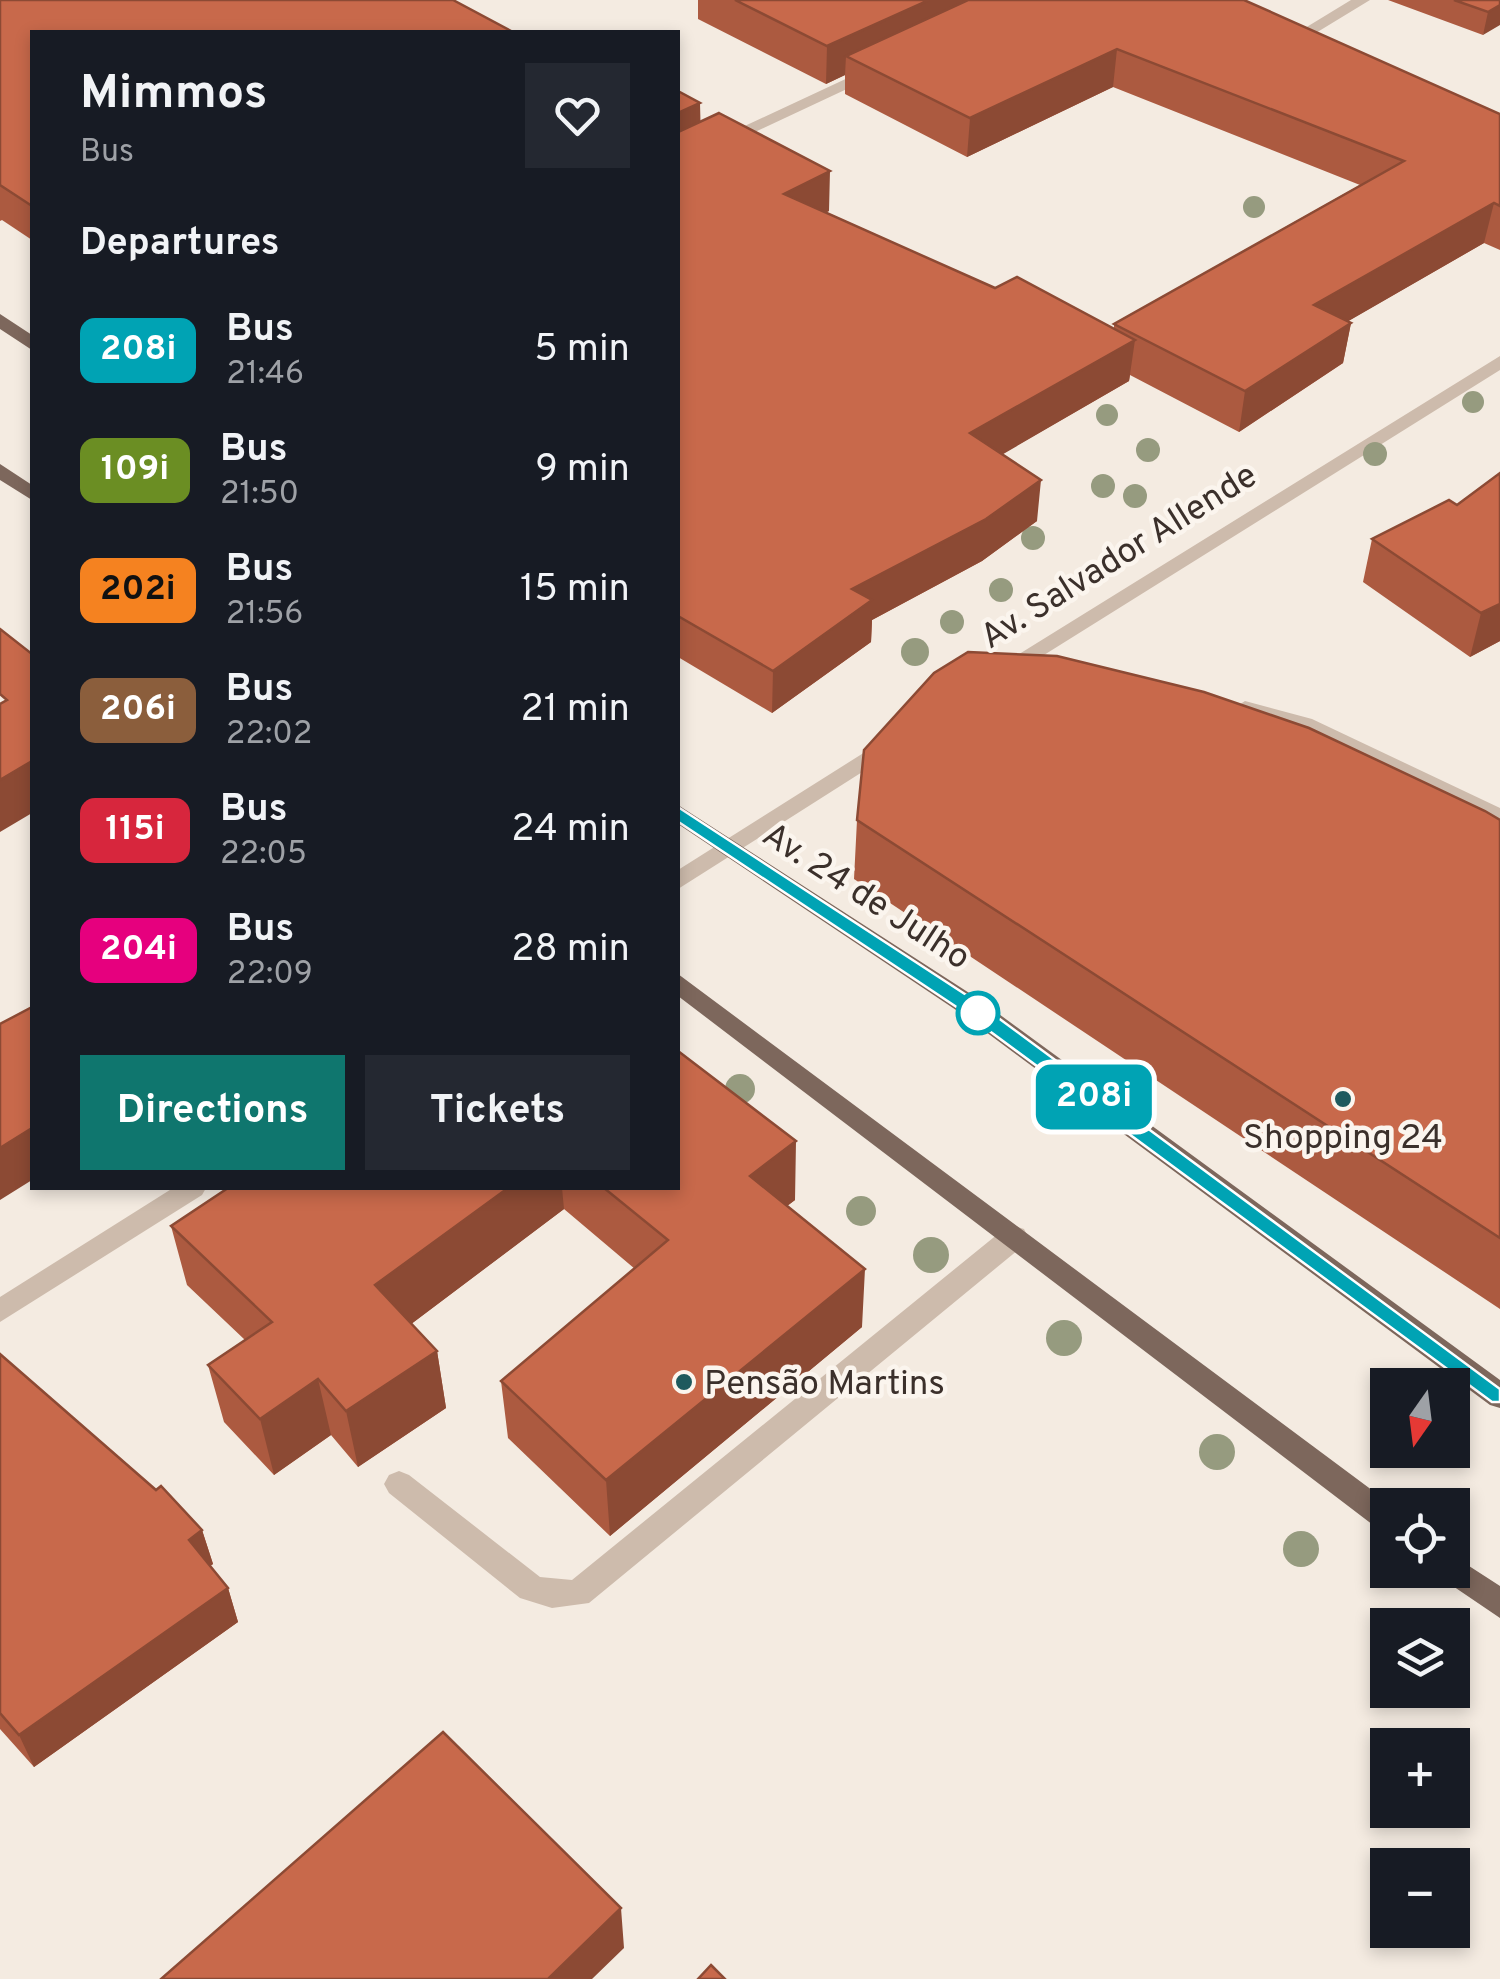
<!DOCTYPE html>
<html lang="en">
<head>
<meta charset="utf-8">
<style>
	:root { --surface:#171b24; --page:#242831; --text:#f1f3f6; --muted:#9ea1a6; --accent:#0f766e }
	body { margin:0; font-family:Overpass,sans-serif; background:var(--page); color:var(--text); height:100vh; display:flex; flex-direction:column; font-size:38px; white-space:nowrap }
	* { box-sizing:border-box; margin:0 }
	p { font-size:32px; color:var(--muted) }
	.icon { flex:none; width:55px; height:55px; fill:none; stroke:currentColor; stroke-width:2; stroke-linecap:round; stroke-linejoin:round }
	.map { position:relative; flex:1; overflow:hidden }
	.sheet { position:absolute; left:30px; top:30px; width:650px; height:1160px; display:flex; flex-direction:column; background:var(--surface); border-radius:0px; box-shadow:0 5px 15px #0003 }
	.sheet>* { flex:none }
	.badge { padding:0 20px; border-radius:15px; font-size:35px; line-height:65px }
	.needle { width:65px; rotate:194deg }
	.controls { position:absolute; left:1370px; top:1368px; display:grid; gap:20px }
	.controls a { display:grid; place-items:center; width:100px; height:100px; border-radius:0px; background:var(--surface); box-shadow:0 5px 15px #0003; font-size:50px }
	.map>.badge { position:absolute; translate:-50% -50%; box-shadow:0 0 0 5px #fff }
	h2 { padding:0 50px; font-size:38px; line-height:90px }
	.round { display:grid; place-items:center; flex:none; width:105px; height:105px; border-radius:0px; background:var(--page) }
	.overview { display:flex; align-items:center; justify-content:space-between; height:170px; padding:0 50px }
	h1 { font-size:48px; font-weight:700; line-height:75px }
	.primary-button { display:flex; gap:20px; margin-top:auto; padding:20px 50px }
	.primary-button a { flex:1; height:115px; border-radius:0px; background:var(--accent); color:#fff; font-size:40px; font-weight:700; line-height:115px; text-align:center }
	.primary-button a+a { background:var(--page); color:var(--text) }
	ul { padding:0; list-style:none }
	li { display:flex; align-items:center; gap:30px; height:120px; padding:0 50px }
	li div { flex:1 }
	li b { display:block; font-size:38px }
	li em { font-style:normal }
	li .badge { min-width:110px; font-weight:700; text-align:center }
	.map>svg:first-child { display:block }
</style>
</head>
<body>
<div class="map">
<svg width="1500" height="1979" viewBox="0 0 1500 1979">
	<rect width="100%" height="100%" fill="#f4ebe1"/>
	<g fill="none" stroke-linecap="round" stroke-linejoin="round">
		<path fill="#cdbbac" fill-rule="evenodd" d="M1351,0H1370L1301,42L1287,39Z
			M867,69L881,73L678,168V157Z
			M1500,356V370L1009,677H993L990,672Z
			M1245,701L1312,719L1500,808V826L1296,729L1237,713L1234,708Z
			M892,735L903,743L900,748L678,889V870Z
			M173,1188H206L202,1195L0,1322V1297Z
			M1014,1226L1024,1229L1028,1237L1024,1245L589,1603L552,1608L520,1598L389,1493L384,1484L389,1475L399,1471L409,1475L540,1577L572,1580L1004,1229Z"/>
		<path fill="#7d675c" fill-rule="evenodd" d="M0,314L32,335V350L0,329Z
			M0,464L32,485V500L0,480Z
			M678,805L977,998L1500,1380V1408L1490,1405L959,1012L678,824Z
			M678,974L1392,1505H1388V1532L1377,1528L678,996Z
			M1452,1555L1500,1586V1618L1441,1578L1438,1570H1452Z"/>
	</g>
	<g fill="#969b7f">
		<circle cx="1254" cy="207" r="11"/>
		<circle cx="1473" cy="402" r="11"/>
		<circle cx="1107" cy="415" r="11"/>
		<circle cx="1148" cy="450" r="12"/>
		<circle cx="1375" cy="454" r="12"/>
		<circle cx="1103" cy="486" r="12"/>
		<circle cx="1135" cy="496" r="12"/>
		<circle cx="1033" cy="538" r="12"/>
		<circle cx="1001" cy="590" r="12"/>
		<circle cx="952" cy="622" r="12"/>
		<circle cx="915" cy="652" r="14"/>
		<circle cx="740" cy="1089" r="15"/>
		<circle cx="861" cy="1211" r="15"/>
		<circle cx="931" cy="1255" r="18"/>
		<circle cx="1064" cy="1338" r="18"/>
		<circle cx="1217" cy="1452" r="18"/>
		<circle cx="1301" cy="1549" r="18"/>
	</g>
	<path fill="#ac5a40" d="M0,0L32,32V240L2,220L0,221Z
		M698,0H1244L1500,114V250L1484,243L1348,321L1351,323L1343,363L1239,432L1130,375L1129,381L1002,454L1037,521L982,561L872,620L871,642L772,713L678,657V91L700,122L829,211L826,212L995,288L1114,328V324L1360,185L1113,87L967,157L845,94V75L826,84L698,19Z
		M1388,0H1500L1483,35Z
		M1500,473V641L1470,657L1363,582L1372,539L1457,505Z
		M857,820H1500V1309L854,879Z
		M228,1188H678L795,1200L787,1206L862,1327L610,1536L508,1438L501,1381L635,1269L564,1209L411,1324L437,1351L446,1408L358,1467L331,1435L274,1475L224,1422L208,1365L245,1340L187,1285L171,1226Z
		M0,1354L202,1530L213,1564L210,1566L228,1588L238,1622L34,1767L0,1729Z"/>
	<path fill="#8c4a34" d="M929,0H1008L846,56L845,75L826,84L827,46Z
		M1500,5V25L1483,35L1488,12Z
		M1117,49L1113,87L967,157L970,118Z
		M700,103L701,142L678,153V113Z
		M830,171L829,211L783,234L784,194Z
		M1494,203L1484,243L1307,345L1314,305Z
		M1351,323L1343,363L1239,432L1245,391Z
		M1135,340L1129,381L967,475L970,433Z
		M1041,480L1037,521L982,561L872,620L871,642L772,713L773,671L852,589Z
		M1500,604V641L1470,657L1481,613Z
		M32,761V813L0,832V780Z
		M32,1128V1180L0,1200V1148Z
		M796,1141L795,1200L750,1234V1176Z
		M508,1188H562L564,1209L386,1343L375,1285Z
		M865,1269L862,1327L610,1536L606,1480Z
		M437,1351L446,1408L358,1467L346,1411Z
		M318,1379L331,1435L274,1475L260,1419Z
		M202,1530L213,1564L199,1574L189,1540Z
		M228,1588L238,1622L34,1767L19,1735Z
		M621,1908L624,1948L592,1979H548Z"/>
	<path fill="#c8694b" stroke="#8c4a34" stroke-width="2.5" d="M0,0H453L513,32H32V206L0,185Z
		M735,0H929L827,46Z
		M968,0H1244L1500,114V206L1494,203L1314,305L1351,323L1245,391L1114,324L1404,161L1117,49L970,118L846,56Z
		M1454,0H1500V5L1488,12Z
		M678,91L700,103L678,113Z
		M719,113L830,171L784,194L995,288L1017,277L1135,340L970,433L1041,480L986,519L852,589L872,600L773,671L678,616V132Z
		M1500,473V604L1481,613L1372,539L1449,500L1457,505Z
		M0,629L32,654V761L0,780V704L7,700L0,694Z
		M968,652L1057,656L1204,692L1309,728L1485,811L1500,820V1238L857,820L864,750L934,673Z
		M32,1007V1128L0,1148V1024Z
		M678,1051L796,1141L750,1176L865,1269L606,1480L501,1381L668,1240L604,1188H678Z
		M228,1188H508L375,1285L437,1351L346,1411L318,1379L260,1419L208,1365L272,1322L171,1226Z
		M0,1354L156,1490L161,1486L202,1530L189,1540L228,1588L19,1735L0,1713Z
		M443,1732L621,1908L548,1979H161Z
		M711,1965L725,1979H698Z"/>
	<path fill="#00a3b4" stroke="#fff" stroke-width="2.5" d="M678,807L974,1000L1500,1389V1402H1492L961,1010L671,817L668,813Z"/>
	<circle fill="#fff" stroke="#00a3b4" stroke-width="5" cx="978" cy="1013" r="20"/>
	<g fill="#1f5a5e" stroke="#fbf5ee" stroke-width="4">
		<circle cx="1343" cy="1099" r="10"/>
		<circle cx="684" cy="1382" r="10"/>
	</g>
	<g text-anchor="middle" stroke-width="9" stroke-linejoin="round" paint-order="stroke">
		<g font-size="35" fill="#3b302b" stroke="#fbf5ee">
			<text transform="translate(1118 555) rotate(-32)" y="12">Av. Salvador Allende</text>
			<text transform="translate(867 895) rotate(33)" y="12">Av. 24 de Julho</text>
		</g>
		<g font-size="35" fill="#3b302b" stroke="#fbf5ee">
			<text x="1343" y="1148">Shopping 24</text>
			<text x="704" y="1394" text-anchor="start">Pensão Martins</text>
		</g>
	</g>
</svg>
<div class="controls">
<a><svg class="needle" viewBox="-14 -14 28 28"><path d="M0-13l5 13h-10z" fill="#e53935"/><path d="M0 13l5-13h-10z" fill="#9ea1a6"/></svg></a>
<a><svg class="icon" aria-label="locate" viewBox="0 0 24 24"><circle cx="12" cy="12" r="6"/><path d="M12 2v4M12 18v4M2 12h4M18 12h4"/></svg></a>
<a><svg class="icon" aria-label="layers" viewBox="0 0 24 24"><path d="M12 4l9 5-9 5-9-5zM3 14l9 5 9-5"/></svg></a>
<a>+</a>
<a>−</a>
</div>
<b class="badge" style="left:1094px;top:1097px;background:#00a3b4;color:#fff">208i</b>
<section class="sheet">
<div class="overview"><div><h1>Mimmos</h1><p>Bus</p></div><a class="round"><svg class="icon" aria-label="heart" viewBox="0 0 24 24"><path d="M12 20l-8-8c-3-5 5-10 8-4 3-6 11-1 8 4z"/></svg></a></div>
<h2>Departures</h2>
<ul>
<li><span class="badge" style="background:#00a3b4;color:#fff">208i</span><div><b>Bus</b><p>21:46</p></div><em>5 min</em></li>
<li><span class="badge" style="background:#6b8e23;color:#fff">109i</span><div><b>Bus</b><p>21:50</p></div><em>9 min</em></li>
<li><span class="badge" style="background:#f58220;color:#111">202i</span><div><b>Bus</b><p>21:56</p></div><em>15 min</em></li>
<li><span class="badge" style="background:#8b5e3c;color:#fff">206i</span><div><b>Bus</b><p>22:02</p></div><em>21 min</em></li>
<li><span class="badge" style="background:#d7263d;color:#fff">115i</span><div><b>Bus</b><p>22:05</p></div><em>24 min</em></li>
<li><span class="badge" style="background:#e6007e;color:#fff">204i</span><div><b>Bus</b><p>22:09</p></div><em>28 min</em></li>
</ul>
<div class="primary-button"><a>Directions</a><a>Tickets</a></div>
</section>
</div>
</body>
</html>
